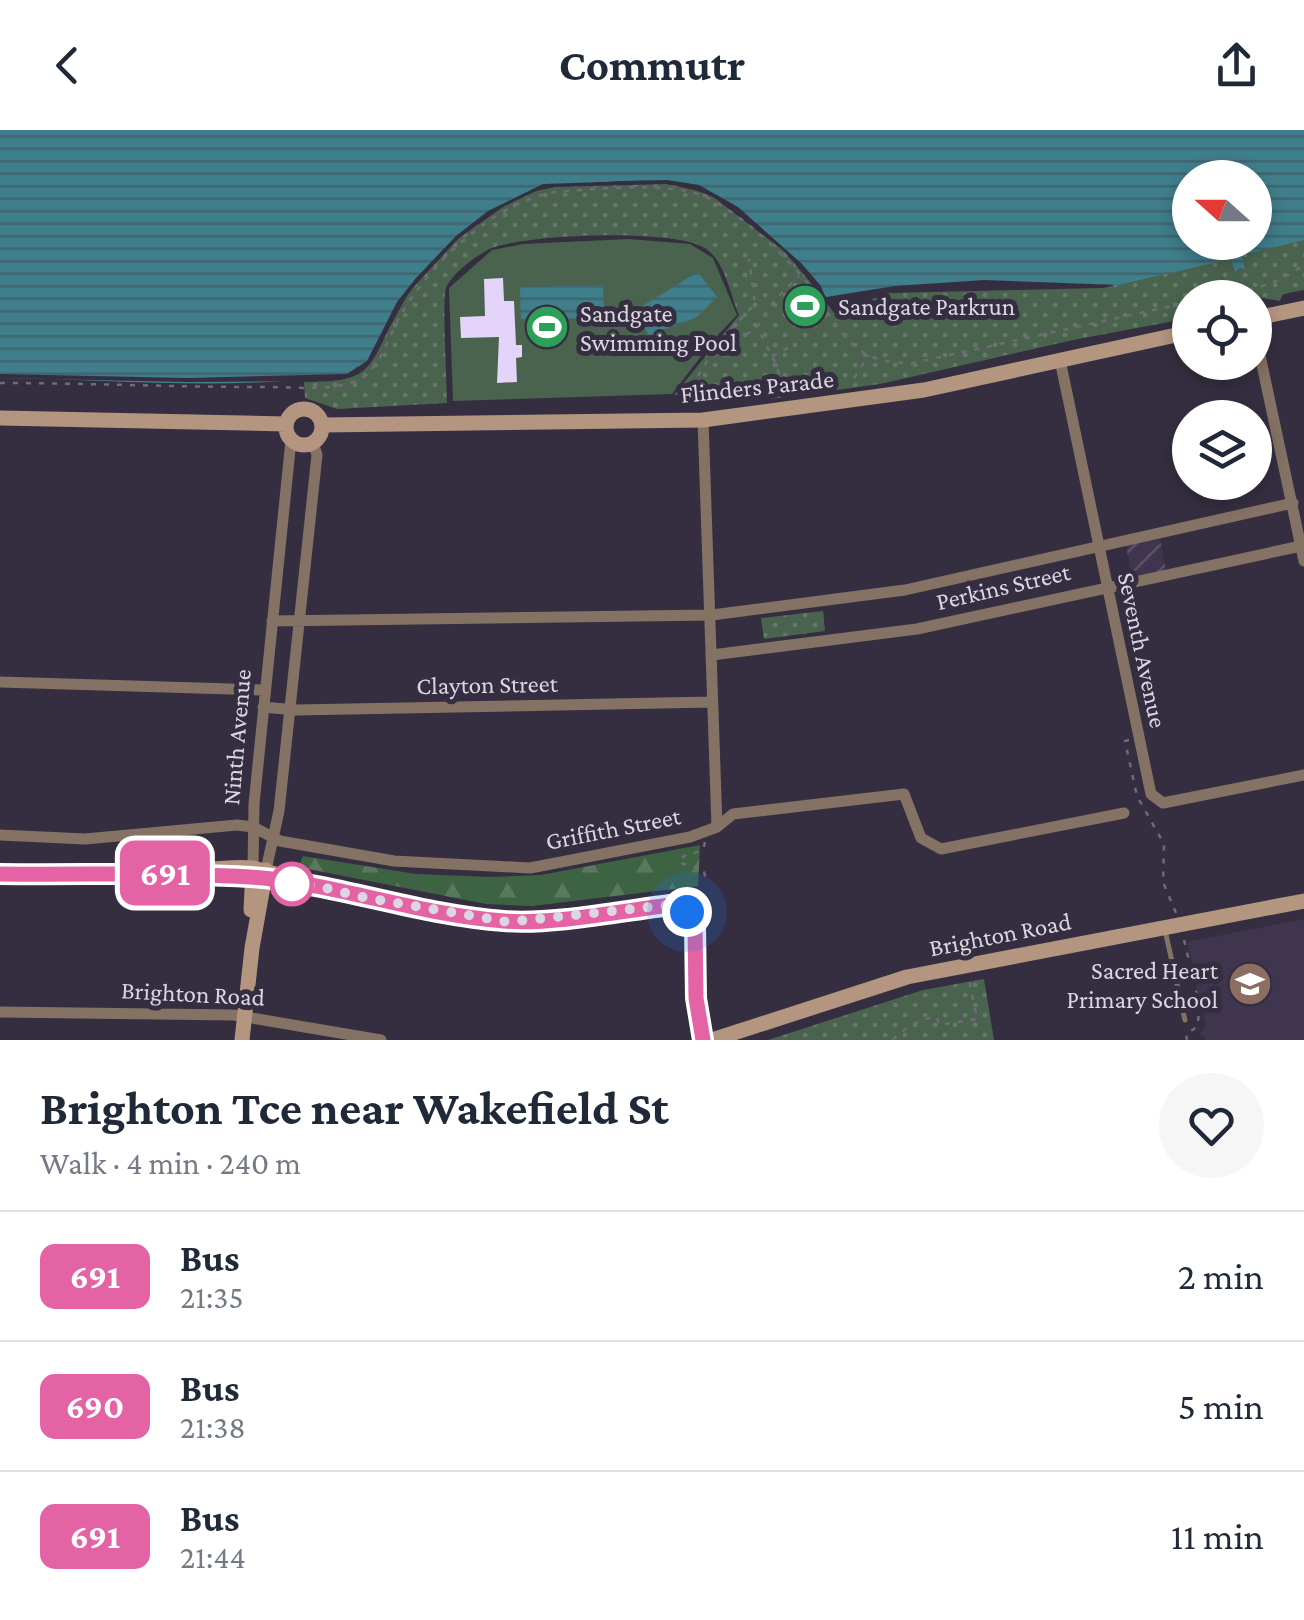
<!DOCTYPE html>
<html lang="en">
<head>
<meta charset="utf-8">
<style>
	:root { --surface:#fff; --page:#f6f6f7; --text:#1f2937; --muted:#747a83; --line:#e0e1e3 }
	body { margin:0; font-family:"Crimson Pro",serif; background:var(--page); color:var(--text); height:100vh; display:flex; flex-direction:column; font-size:38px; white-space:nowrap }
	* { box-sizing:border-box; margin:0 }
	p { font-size:32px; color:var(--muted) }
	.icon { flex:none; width:55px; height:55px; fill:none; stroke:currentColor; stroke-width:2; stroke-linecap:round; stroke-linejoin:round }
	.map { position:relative; height:910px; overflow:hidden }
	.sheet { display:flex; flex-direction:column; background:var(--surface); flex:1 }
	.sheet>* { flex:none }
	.badge { padding:0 20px; border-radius:15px; font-size:35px; line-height:65px }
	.needle { width:65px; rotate:291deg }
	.controls { position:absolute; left:1172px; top:30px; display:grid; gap:20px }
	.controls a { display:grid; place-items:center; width:100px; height:100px; border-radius:50%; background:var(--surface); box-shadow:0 5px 15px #0003; font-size:50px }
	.you { position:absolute; width:50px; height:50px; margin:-25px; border:8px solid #fff; border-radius:50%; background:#1a73e8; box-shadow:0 0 0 15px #1a73e833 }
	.map>.badge { position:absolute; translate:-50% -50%; box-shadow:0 0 0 5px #fff }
	.round { display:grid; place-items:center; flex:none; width:105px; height:105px; border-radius:52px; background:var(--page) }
	.headline { display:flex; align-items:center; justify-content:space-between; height:170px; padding:0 40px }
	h1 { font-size:48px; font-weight:700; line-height:75px }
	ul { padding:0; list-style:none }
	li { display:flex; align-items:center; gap:30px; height:130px; padding:0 40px; border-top:2px solid var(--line) }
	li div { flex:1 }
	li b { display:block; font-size:38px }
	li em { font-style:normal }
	li .badge { min-width:110px; font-weight:700; text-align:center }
	header { display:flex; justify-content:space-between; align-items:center; height:130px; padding:0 40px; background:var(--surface); font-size:45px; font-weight:700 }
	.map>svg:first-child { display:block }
</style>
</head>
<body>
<header><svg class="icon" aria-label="back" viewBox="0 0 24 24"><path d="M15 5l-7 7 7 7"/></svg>Commutr<svg class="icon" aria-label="share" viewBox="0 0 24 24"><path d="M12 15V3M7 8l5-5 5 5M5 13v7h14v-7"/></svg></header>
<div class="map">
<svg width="1304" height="910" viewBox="0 0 1304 910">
	<defs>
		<pattern id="industrial-furrows" width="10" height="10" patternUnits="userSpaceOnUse" patternTransform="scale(2.5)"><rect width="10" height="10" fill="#40354e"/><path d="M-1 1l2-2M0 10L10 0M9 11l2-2" fill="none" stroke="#5b5267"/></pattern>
		<pattern id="forest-firs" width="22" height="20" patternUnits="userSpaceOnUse" patternTransform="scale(2.5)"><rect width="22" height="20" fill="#3d6343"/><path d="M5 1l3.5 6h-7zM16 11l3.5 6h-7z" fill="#58795e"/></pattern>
		<pattern id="park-dots" width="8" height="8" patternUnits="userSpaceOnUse" patternTransform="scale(2.5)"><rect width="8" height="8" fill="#4a634e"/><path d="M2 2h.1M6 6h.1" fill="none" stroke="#647967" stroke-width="1.8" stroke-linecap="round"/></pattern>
		<pattern id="water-rules" width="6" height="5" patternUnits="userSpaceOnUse" patternTransform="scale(2.5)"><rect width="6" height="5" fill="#3f7e8b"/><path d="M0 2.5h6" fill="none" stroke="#40656f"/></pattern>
	</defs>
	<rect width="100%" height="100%" fill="#352e40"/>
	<path fill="#40354e" d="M1304,789V910H1207L1200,904L1206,896L1187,812Z"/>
	<path fill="url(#industrial-furrows)" d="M1160,409L1166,441L1132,448L1126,415Z"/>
	<path fill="url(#forest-firs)" d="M700,715L698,756L532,776L486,774L298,737L303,726L416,744L490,747L541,745Z"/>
	<path fill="url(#park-dots)" d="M667,54C739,62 794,127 834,183L888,163L1103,158L1304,106V160L1283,164L1280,171L1250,166L1190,168V188L1073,210L880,254L771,269L770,257L674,265L739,185C730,164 725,131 705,118C674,98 527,104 492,118C479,123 451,144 446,158C442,171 447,253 447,273L337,279L305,268L304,252C323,251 349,253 364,240C380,226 387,198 398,180C425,134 484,77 536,61C576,49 626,55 667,54Z
		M823,481L825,501L764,509L761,488Z
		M984,849L994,910H768L923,860Z"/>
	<path fill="#4a634e" d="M629,109L690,114L713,128L737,185L715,208L672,264L453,271L449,158L492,120L523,114Z"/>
	<path fill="url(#water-rules)" fill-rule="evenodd" d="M0,0H1304V110L1242,125L1245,139L1239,138L1235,142L1231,129L1118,155L984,150L895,156L826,167C794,125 734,63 680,53C645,47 591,54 554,55C494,69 431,122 399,175C385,197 377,221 360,241L355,236L358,242C241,263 118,249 0,248ZM1190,48H1255V112H1190Z
		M698,142L717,167L697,187L649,205L634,181Z
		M603,155L604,188L521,189L520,157Z"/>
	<path fill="#352e40" d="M667,50L699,55L738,77L802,134L821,156L827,172L784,121L708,63L667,54L555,57L536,61L503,77L459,108L409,162L370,233L353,246L318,251L187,252L0,248V244L187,248L347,244L367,231L397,172L416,148L456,106L488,81L543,54Z"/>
	<path fill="#e4d4fa" d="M503,148L504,171H514L516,215H522V227L516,228L517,252L497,253L499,207L461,208L460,187L485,186L484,149Z"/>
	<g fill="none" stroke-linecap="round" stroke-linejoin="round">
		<path stroke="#716a7a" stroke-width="2.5" stroke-dasharray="5 8" stroke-linecap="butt" d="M1210,168C1245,160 1277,157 1304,134
			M731,213L732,198L755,174L749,129
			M772,226L788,218
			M854,248L869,225
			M0,253C86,253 173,257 259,257C289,256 330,263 358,250C382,238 389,203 403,181C433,131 496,72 555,62C593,59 668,52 701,65C740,81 788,128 813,160C827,180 840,207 861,221C876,231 894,233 913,233L1190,172
			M782,257L777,236L757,197L775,170L799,146
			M684,268L708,230L756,198
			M1129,610L1125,611L1137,666L1164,714L1163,752L1176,783
			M705,712L703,720L684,726L679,733L703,738L707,753
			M1184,810L1200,877L1197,897L1186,904L1187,910
			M893,910C904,898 920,888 937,887L939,895L977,889L969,850"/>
		<path stroke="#847264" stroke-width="5" d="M1165,800L1185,890"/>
		<path stroke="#847264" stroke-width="11" d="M1255,202L1304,431
			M1060,230L1151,664L1163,673L1304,645
			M703,290L717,697
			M272,491L712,485L905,460L1293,373
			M712,525L917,499L1301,416
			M0,552L265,560
			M263,577L296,580L712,572
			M0,705L85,709L237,695L253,697L280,711L394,731L530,738L690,707L717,697L733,684L904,664L921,708L941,719L1124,683
			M253,738L254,674L291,310
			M266,740L279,681L317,325L313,313
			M0,882L234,885L381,910"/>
		<path stroke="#b39580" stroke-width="15" d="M1266,186L1304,178
			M1255,202L1263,198L1266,186
			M286 297a18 18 0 1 1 36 0a18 18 0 1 1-36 0Z
			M0,288L286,294
			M323,295L703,290L924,260L1190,202
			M0,744C58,745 116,745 174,743C201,742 225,735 253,738L361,767L508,792L671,775L682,778L695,795L696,868L703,910
			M251,780L253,738
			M242,910L252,818L266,740
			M712,910L907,847L1304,771"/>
	</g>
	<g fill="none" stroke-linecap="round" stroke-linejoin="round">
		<g stroke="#fff" stroke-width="22">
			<path id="line" d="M0,744C84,745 167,742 250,747C336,753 418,785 504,791C551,795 622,781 670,775L682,778L695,795L696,868L703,910"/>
		</g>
		<use href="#line" stroke="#e463a4" stroke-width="15"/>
		<path stroke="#dbd6e2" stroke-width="10" stroke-dasharray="0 18" d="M292,754L313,755L362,767L508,792L670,775L687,782"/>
	</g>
	<defs>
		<g id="stadium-disc" transform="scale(2.25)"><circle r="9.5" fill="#2e9e5b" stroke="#352e40"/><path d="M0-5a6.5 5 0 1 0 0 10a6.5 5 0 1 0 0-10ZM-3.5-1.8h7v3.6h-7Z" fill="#fff"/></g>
		<g id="school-disc" transform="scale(2.25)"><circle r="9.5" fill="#8d6e63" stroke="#352e40"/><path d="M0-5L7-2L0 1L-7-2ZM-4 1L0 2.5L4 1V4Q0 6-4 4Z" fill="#fff"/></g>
	</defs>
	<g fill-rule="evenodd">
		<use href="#stadium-disc" x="805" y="176"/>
		<use href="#stadium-disc" x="547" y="197"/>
		<use href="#school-disc" x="1250" y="854"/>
	</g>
	<circle fill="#fff" stroke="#e463a4" stroke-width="5" cx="292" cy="754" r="20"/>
	<g text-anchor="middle" stroke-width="10" stroke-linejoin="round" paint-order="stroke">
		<g font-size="25" fill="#dbd6e2" stroke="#352e40" text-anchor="start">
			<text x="838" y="185">Sandgate Parkrun</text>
			<text x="580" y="192">Sandgate<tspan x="580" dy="29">Swimming Pool</tspan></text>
			<text x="1218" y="849" text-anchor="end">Sacred Heart<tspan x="1218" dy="29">Primary School</tspan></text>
		</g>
		<g font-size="25" fill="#dbd6e2" stroke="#352e40">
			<text transform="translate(757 256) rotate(-6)" y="9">Flinders Parade</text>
			<text transform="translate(1003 456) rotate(-13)" y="9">Perkins Street</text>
			<text transform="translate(1143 520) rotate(78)" y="9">Seventh Avenue</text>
			<text transform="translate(487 554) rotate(-1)" y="9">Clayton Street</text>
			<text transform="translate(236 607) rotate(-85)" y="9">Ninth Avenue</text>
			<text transform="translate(613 698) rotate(-11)" y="9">Griffith Street</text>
			<text transform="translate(1000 804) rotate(-11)" y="9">Brighton Road</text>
			<text transform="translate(193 863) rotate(3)" y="9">Brighton Road</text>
		</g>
	</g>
</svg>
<div class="controls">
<a><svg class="needle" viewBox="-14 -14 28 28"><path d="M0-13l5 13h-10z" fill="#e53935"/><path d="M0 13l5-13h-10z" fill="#747a83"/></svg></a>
<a><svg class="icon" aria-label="locate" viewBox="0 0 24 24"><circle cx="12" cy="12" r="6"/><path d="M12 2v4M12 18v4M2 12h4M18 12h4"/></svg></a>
<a><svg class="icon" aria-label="layers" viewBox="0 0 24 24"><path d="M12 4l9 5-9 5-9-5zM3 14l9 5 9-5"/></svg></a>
</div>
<div class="you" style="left:687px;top:782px"></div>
<b class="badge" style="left:165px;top:743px;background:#e463a4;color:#fff">691</b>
</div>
<section class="sheet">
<div class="headline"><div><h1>Brighton Tce near Wakefield St</h1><p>Walk · 4 min · 240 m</p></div><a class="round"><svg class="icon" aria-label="heart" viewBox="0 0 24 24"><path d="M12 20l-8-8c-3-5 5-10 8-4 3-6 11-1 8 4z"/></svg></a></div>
<ul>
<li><span class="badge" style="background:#e463a4;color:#fff">691</span><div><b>Bus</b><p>21:35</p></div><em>2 min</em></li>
<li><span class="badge" style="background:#e463a4;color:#fff">690</span><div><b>Bus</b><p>21:38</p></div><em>5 min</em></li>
<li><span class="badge" style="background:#e463a4;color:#fff">691</span><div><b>Bus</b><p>21:44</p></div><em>11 min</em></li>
</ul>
</section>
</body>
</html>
